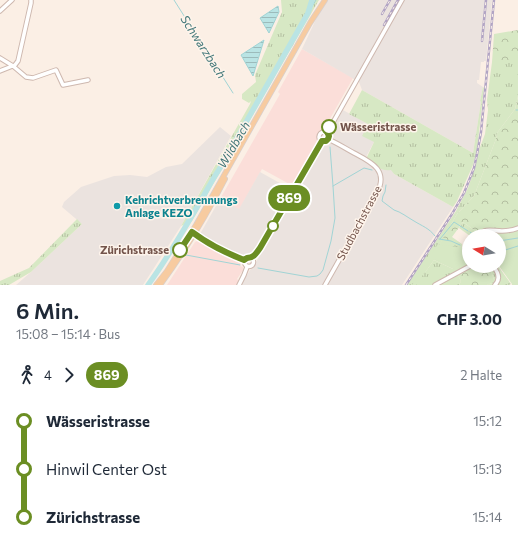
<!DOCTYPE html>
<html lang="de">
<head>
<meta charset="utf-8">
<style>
	:root { --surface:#fff; --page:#f6f6f7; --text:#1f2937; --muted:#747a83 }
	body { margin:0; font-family:Commissioner,sans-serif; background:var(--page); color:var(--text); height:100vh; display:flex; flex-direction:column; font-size:15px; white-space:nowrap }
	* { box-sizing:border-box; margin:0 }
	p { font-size:13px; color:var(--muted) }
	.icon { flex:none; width:22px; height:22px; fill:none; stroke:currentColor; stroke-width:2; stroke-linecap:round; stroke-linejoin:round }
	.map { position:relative; height:285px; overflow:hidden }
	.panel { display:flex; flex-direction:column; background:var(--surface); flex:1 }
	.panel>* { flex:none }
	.badge { padding:0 8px; border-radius:13px; font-size:14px; line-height:26px }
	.needle { width:26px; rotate:281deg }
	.controls { position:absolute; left:462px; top:229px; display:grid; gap:8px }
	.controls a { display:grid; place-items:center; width:44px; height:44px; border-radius:50%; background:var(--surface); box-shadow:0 2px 10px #0003; font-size:20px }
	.map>.badge { position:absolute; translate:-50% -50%; box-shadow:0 0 0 2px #fff }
	.legs { display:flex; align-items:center; gap:6px; height:44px; padding:0 16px; font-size:13px }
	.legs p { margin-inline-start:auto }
	.summary { display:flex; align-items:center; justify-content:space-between; height:68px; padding:0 16px }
	h1 { font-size:22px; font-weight:600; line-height:30px }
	ul { padding:0 16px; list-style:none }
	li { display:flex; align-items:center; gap:14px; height:48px; font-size:15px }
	li i { display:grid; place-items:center; width:6px; height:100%; margin:0 5px; background:currentColor }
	li i::after { content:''; width:10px; height:10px; margin:-5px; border:3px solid; border-radius:50%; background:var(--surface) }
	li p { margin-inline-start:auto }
	li:first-child i { background:linear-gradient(#0000 50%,currentColor 0) }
	li:last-child i { background:linear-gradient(currentColor 50%,#0000 0) }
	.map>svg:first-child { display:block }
</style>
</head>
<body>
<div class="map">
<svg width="518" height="285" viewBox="0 0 518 285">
	<defs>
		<pattern id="grass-tufts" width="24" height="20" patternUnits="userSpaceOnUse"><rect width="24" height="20" fill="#d7e8c4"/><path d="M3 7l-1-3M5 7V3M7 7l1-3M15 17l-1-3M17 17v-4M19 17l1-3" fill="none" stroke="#b3bfa1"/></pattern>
		<pattern id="forest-crowns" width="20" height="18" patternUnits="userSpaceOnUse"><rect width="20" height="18" fill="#d7e8c4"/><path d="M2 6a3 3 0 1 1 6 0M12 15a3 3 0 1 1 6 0" fill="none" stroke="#b3bfa1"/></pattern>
		<pattern id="water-rules" width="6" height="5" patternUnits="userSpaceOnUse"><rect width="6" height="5" fill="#bae4e4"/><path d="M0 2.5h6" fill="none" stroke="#9cbbbb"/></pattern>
	</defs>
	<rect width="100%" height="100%" fill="#fbefe5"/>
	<path fill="#fbded9" d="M302,49L353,78L323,131L319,133L318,136V141L316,146L293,186L262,169L239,210L220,199L280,94L278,92Z
		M197,241L200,242L220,253L241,263L240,266L243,267V270L237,279L239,281V285H167L195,242Z"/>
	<path fill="#ebe3df" d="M325,0H492L486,61H484V62H481L479,80H477V83L483,87L480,101L481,102L473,153L362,90L359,82L302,49Z
		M343,110L368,124L374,142L367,155L366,159L392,170L394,174L453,207L402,285H241L250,270L254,266L263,249L258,246L254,252L250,255L243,256L224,249L202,236L200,234L220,199L239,209L260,172L296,192L320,149L324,144L327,143L332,144L334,139L331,136V131Z
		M220,127L231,136L181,226L143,285H16L31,272L82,224L62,207L64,202L81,187L114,176L130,175L147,177L166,167L182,164Z"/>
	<path fill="url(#grass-tufts)" d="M281,0H319L192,221L181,226L250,104L251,101L249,103L242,99V94L256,82L255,75L282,12Z
		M492,62H518V96L515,109L497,133L496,139L474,196L457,214L423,275L434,260L453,269H459L458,275L461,281L459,285H407L456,211L468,188L474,170L479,150L485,134L488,110L487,100Z
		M483,87L484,88L477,150L473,165L457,201L453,207L394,174L391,170C382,172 373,165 366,159L374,142L362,136L368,124L349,114L362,90L473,153L481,102L480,101Z
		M77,219L82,224L31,272L9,285H0V281L29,268Z
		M463,222L482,236H470L459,228Z
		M489,266H498L511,284L509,285H487L495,282Z"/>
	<path fill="url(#forest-crowns)" d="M518,30V62H492L494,34Z
		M518,96V234L499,236H482L463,222L452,237L462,244V248L465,250L467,248L469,252V266H489L495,282L487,285H459L461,281L458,275L459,269H453L434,260L423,275H422L457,214L474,196L496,139L497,133L515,109Z"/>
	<path fill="#d7e8c4" d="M518,230V285H512V284L499,266V236H483L481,235C487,230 494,233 501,233C507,233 513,233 518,230Z
		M438,244L441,245L459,247L465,252L468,250L469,253V265L462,269L453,268L434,259L416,285H412Z"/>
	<path fill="url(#water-rules)" stroke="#a1d4d5" d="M278,6L279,12L269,33L260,18Z
		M264,40L253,76L241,55Z"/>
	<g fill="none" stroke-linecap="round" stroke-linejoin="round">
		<path stroke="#a1d4d5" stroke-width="1" d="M174,0L233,93
			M308,13L316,0
			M516,110H518
			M386,185L385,192L383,196L382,201L394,210C401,212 407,217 414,221C422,226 429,228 435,236
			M333,186L364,168L372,170
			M470,232L475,236
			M439,239L451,241L460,245
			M440,239L454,222L468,231
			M499,241L518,238
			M499,252L518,246
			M186,255L240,265
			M258,268L309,277L317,276L320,274L323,270L331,241L335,218L333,186L330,147"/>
		<path stroke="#bae4e4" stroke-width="5.5" d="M148,285C172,252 192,216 212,181C221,166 230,153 237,138L308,13L312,0"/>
		<g stroke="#ceb8af" stroke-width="5.5">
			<path id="minor" d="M0,11L12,0
				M0,58L13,66L26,77L33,78L56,70L63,85L88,80
				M0,71L15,65L18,61L31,3V0
				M319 137a5 5 0 1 1 10 0a5 5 0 1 1-10 0Z
				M327,133L402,0
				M195,234C210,245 227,253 245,260
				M478,236C486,227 492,231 502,231C507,231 513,230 518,228
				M244.5 262a4.5 4.5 0 1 1 9 0a4.5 4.5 0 1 1-9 0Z
				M251,258L256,254L260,248L322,141
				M493,266C498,272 501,279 495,285
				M239,285L244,275L247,267
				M325,285L377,193C389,170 371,162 354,153C345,148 337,143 328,139
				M435,285L470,266"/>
		</g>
		<g stroke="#d8cfcd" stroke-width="6">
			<path id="major" d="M156,285L167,271L196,225L310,23L325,0
				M160,285C185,251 206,216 225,179"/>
		</g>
		<use href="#minor" stroke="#fff" stroke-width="3.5"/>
		<use href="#major" stroke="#f7cba0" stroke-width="4.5"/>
		<g stroke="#b1a4c4" stroke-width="2.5">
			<path id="rail" d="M382,14L390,0
				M384,25L398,0
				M482,41L486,0
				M406,285L452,214L464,193L474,168L477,154L481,132L494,0"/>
		</g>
		<use href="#rail" stroke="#fef4eb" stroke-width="1" stroke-dasharray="3" stroke-linecap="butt"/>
	</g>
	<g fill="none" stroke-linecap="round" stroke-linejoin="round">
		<g stroke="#fff" stroke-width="9">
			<path id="line-1" d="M180,250L192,232C208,244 226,253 244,260L247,258C254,257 255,255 260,248L322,141H326L328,139L329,136L327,132L329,127"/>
		</g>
		<use href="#line-1" stroke="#6b8e23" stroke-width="6"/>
	</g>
	<g fill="#fff" stroke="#6b8e23" stroke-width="2">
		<circle cx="329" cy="127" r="7"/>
		<circle cx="273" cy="226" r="5"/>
		<circle cx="180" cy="250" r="7"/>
	</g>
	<circle fill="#0f9aa8" stroke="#fef4eb" stroke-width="1.5" cx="117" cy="206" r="4"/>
	<g text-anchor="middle" stroke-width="3" stroke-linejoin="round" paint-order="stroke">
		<g font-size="11" font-weight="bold" fill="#73544b" stroke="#fef4eb" text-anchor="start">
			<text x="340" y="131">Wässeristrasse</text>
			<text x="169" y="254" text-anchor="end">Zürichstrasse</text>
		</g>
		<g font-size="11" font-weight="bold" fill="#0d838f" stroke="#fef4eb" text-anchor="start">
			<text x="125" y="204">Kehrichtverbrennungs<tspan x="125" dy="13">Anlage KEZO</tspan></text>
		</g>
		<g font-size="11" fill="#73544b" stroke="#fef4eb">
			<text transform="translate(359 223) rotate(-62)" y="4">Studbachstrasse</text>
		</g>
		<g font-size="12" font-style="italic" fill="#407678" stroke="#fef4eb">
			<text transform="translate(203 47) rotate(57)" y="4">Schwarzbach</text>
			<text transform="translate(234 145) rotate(-60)" y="4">Wildbach</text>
		</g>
	</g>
</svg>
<div class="controls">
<a><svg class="needle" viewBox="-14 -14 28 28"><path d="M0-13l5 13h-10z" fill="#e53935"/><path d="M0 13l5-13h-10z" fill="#747a83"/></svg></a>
</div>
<b class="badge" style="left:289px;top:198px;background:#6b8e23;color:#fff">869</b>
</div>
<section class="panel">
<div class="summary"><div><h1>6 Min.</h1><p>15:08 – 15:14 · Bus</p></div><b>CHF 3.00</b></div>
<div class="legs"><svg class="icon" aria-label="walk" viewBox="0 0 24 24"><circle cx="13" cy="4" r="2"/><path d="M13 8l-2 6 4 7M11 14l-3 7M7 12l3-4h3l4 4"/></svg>4<svg class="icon" aria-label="forward" viewBox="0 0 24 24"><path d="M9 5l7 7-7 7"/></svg><b class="badge" style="background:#6b8e23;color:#fff">869</b><p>2 Halte</p></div>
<ul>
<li><i style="color:#6b8e23"></i><b>Wässeristrasse</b><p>15:12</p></li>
<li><i style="color:#6b8e23"></i><span>Hinwil Center Ost</span><p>15:13</p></li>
<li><i style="color:#6b8e23"></i><b>Zürichstrasse</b><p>15:14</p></li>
</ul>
</section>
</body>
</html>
